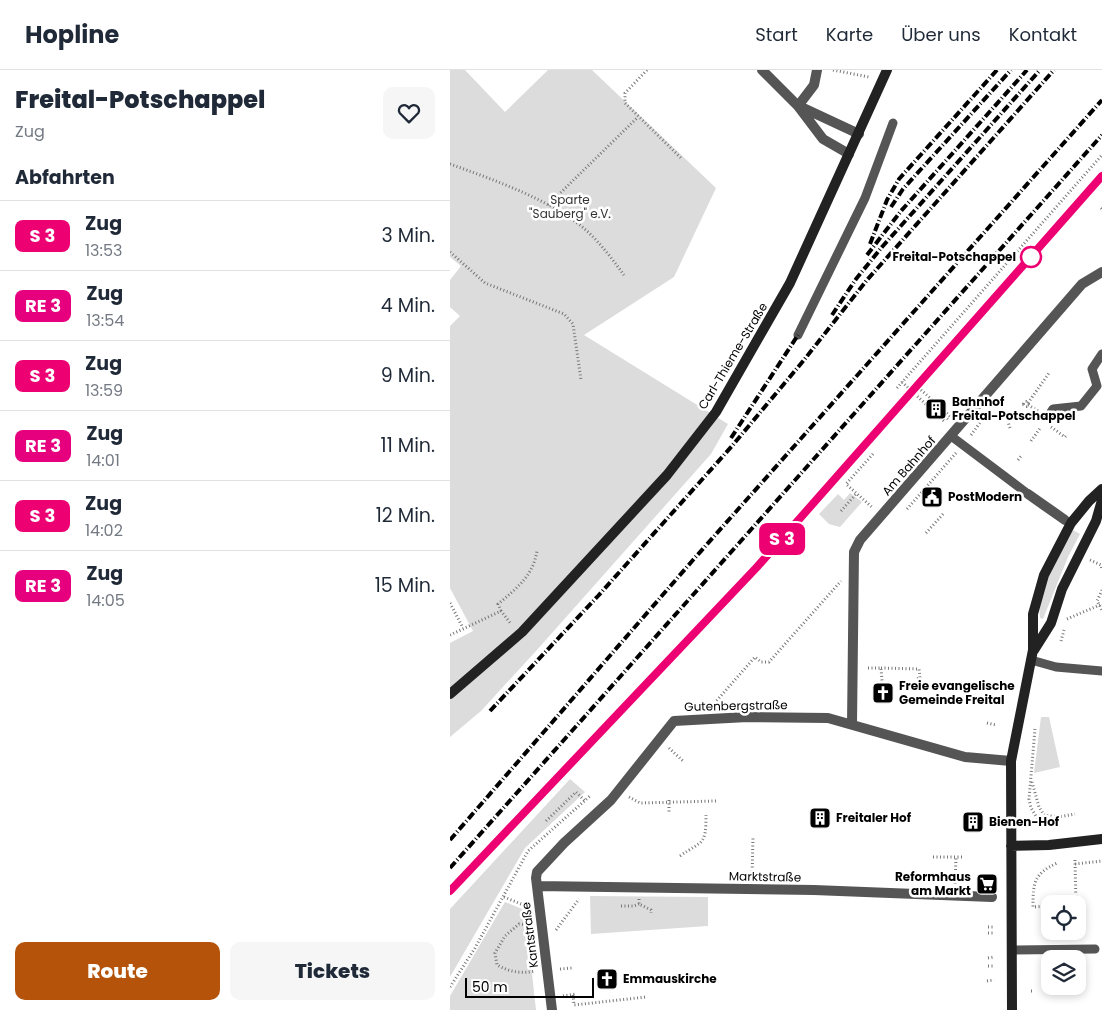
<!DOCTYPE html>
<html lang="de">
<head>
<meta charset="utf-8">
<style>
	:root { --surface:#fff; --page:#f6f6f7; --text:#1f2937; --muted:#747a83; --line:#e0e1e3; --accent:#b45309 }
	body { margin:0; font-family:Poppins,sans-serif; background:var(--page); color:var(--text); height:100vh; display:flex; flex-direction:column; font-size:19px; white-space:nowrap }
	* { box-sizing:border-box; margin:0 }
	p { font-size:16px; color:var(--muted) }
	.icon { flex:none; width:28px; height:28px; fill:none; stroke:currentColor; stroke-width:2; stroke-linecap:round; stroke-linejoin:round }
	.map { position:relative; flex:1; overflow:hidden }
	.drawer { display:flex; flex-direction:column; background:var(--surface); width:450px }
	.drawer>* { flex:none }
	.badge { padding:0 10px; border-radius:8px; font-size:18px; line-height:32px }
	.tools { position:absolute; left:591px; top:825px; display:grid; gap:10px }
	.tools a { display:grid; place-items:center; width:45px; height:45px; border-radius:10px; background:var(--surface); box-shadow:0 2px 8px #0003; font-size:25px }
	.scale { position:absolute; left:15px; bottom:12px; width:129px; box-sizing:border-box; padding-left:5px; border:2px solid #000; border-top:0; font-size:14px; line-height:18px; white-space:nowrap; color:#000; -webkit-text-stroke:4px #fff; paint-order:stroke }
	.map>.badge { position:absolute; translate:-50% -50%; box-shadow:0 0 0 2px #fff }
	h2 { padding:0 15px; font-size:19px; line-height:45px }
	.round { display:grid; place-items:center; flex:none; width:52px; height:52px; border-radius:10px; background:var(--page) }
	.head { display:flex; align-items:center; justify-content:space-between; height:85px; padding:0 15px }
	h1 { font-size:24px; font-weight:800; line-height:38px }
	.button { display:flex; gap:10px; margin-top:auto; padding:10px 15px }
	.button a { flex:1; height:58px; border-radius:10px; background:var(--accent); color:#fff; font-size:20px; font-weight:800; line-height:58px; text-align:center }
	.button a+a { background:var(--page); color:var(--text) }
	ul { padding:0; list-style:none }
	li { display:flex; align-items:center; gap:15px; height:70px; padding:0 15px; border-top:1px solid var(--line) }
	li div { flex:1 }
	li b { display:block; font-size:19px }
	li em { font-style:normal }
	li .badge { min-width:55px; font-weight:700; text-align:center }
	header { display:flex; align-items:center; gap:30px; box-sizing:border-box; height:70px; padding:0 25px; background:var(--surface); border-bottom:1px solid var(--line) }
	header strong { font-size:24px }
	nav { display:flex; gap:28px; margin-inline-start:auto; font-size:18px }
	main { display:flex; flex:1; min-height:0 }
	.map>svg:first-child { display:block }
</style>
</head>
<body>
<header>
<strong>Hopline</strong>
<nav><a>Start</a><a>Karte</a><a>Über uns</a><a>Kontakt</a></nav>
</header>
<main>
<section class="drawer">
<div class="head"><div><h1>Freital-Potschappel</h1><p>Zug</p></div><a class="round"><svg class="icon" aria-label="heart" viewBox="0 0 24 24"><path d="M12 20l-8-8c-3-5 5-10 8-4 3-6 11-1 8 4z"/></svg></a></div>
<h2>Abfahrten</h2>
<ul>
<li><span class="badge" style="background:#ed0172;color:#fff">S 3</span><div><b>Zug</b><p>13:53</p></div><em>3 Min.</em></li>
<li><span class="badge" style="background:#e6007e;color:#fff">RE 3</span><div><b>Zug</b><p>13:54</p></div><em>4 Min.</em></li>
<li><span class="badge" style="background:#ed0172;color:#fff">S 3</span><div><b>Zug</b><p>13:59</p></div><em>9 Min.</em></li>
<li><span class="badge" style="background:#e6007e;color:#fff">RE 3</span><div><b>Zug</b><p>14:01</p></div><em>11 Min.</em></li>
<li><span class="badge" style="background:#ed0172;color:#fff">S 3</span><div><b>Zug</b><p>14:02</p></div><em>12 Min.</em></li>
<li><span class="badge" style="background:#e6007e;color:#fff">RE 3</span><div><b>Zug</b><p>14:05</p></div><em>15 Min.</em></li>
</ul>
<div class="button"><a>Route</a><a>Tickets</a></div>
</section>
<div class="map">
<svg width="652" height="940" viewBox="0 0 652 940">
	<rect width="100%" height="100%" fill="#fff"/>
	<path fill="#dcdcdc" d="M0,0H15L55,42L98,0H142L266,118L224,207L134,265L278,354L261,384L86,581L31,641L0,667V573L23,561L0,518V256L10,246L0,237V210L11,196L0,187Z
		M400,423L412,432L390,457L379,454L369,444L388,424L394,430Z
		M623,460L630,464L618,487L593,549L590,548C586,517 609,487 623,460Z
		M591,647H599L610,697L584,703Z
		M120,709L135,722L75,778L0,907V839Z
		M140,826L258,827V856L141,864Z
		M55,832L75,840L86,940H0V926Z"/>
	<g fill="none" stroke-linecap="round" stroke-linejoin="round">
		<path stroke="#777" stroke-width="3" stroke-dasharray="1 2.5" stroke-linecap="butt" d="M197,0L175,23V33L232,89
			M383,0L419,7
			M0,94C44,110 102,130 137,161C151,174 163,190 174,205
			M98,135L188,47
			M651,138L652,139
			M0,182L35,213L114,244L123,254L131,310
			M452,312L495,352
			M447,318L652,85
			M464,322L468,317L470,319L489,336L485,341
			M550,327L560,358
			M573.5 334a2.5 2.5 0 1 1 5 0a2.5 2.5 0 1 1-5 0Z
			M578,333L599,303
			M578,335L588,341
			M489,336L502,348
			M489,342L499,350
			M601,357L615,367L617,365
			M521,365L532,350
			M581,371L591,357
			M423,384L396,414L423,438
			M568,390L571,386
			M457,439L506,383
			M391,441L406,424
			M476,463L494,443
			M640,490L651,495L652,500
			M652,520L647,531L652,540
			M0,533L13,558
			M51,541L48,534C67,518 83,506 87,481
			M617,549L652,534
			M0,565L51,541L61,554
			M611,571L614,560
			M418,598H431L433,623
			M431,598L469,599L470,608L466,609
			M262,636L305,587L311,592H319L391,511
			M537,653L546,655
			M585,659L579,729L581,738L590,753L605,757
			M219,678L233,691
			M582,712L589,737L594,745L609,747L625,744
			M179,727L190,733L266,731
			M219,730V743
			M96,751L126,722L135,731
			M230,786C253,770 256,776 256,745
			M483,787H513
			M625,790L626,834
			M625,794L652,791
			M302,808L303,766
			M505,814L506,788
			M54,827L76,836
			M189,829V834L201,840V843
			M171,836H184L189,834
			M600,836L583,837C583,812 584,804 607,793
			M80,855L69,854L55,866L45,883L47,895C60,902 71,904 85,901
			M538,857H543
			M106,860L129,829
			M538,863H543
			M538,888L544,887
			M538,896H544
			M110,899L122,898
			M537,911L544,910
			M0,917L25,878L78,781L140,726
			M581,921H584
			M123,925L124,935L196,927
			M113,926L126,924"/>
		<path stroke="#555" stroke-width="9" d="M348,265L415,128L443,53
			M598,347L603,339L631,336L647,316L642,299L652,284
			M501,366L578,424
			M581,590L606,597L652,601
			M564,880L645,879"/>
		<path stroke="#555" stroke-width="10" d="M312,0L348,36L373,69L399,84
			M348,36L364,15L367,0
			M349,36L409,64
			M578,424L615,450
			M402,654L404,482L410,470L632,214L652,202
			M87,816L364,820L542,827
			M102,940L86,808L87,802L114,773L161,730L224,651L297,647L378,648L515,687L561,691"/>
		<path stroke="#222" stroke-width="10" d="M584,580L601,553L612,519L646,451L652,430
			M0,624L72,562L217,405L266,342L340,213L437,0
			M561,776L599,775L652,769
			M562,940L561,691L583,580V544L594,505L621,453L639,431L652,419"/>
		<path stroke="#000" stroke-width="4" stroke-dasharray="8 2.5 1 2.5" stroke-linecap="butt" d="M441,137L453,119L561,0
			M420,174L437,130L449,109L547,0
			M417,185L451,141L577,0
			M382,245L406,209L432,177L590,0
			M281,368L348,265
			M40,641L148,526L282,376L354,290L417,210L604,0
			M0,770L243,490L652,30
			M0,798L652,65
			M0,821L307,497L652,106"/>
	</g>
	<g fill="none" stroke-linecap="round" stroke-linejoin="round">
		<g stroke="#fff" stroke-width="11">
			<path id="line" d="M0,821L307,497L652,106"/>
		</g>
		<use href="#line" stroke="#ed0172" stroke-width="8"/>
	</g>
	<defs>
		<g id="building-square" transform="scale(1.125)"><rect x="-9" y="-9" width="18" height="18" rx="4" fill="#000" stroke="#fff"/><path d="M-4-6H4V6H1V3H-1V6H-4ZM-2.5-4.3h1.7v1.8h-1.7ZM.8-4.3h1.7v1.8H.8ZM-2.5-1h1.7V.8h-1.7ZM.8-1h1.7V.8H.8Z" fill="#fff"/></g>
		<g id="civic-square" transform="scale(1.125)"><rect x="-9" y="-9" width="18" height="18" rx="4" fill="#000" stroke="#fff"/><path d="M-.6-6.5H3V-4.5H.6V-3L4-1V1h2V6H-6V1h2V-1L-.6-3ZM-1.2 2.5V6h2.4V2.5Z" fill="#fff"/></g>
		<g id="church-square" transform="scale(1.125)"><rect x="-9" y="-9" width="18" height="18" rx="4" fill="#000" stroke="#fff"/><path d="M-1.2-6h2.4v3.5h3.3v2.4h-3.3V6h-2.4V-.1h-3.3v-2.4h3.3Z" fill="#fff"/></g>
		<g id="supermarket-square" transform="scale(1.125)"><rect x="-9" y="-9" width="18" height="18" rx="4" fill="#000" stroke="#fff"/><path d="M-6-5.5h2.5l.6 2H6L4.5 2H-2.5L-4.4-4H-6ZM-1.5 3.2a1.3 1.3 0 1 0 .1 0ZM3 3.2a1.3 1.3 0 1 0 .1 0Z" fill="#fff"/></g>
	</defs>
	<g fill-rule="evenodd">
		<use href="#building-square" x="486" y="339"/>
		<use href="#civic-square" x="482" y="427"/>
		<use href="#church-square" x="433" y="623"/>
		<use href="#building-square" x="370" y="748"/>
		<use href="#building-square" x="523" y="752"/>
		<use href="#supermarket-square" x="537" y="814"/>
		<use href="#church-square" x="157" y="909"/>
	</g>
	<circle fill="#fff" stroke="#ed0172" stroke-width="2.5" cx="581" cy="187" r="10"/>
	<g text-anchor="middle" stroke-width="5" stroke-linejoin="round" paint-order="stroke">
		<g font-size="12" fill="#333" stroke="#fff">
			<text x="120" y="134">Sparte<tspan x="120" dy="14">"Sauberg" e.V.</tspan></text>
		</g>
		<g font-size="12" font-weight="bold" fill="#000" stroke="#fff" text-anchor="end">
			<text x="566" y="191">Freital-Potschappel</text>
		</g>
		<g font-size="12" fill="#000" stroke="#fff">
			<text transform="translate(283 286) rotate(-59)" y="4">Carl-Thieme-Straße</text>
			<text transform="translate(459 396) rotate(-49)" y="4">Am Bahnhof</text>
			<text transform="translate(286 636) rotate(-1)" y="4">Gutenbergstraße</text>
			<text transform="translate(315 807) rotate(1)" y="4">Marktstraße</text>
			<text transform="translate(80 865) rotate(-97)" y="4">Kantstraße</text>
		</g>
		<g font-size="12" font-weight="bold" fill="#000" stroke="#fff" text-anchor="start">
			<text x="502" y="336">Bahnhof<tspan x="502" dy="14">Freital-Potschappel</tspan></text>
			<text x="498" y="431">PostModern</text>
			<text x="449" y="620">Freie evangelische<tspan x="449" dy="14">Gemeinde Freital</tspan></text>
			<text x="386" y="752">Freitaler Hof</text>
			<text x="539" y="756">Bienen-Hof</text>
			<text x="521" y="811" text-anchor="end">Reformhaus<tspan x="521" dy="14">am Markt</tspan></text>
			<text x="173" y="913">Emmauskirche</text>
		</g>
	</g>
</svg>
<div class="tools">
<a><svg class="icon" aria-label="locate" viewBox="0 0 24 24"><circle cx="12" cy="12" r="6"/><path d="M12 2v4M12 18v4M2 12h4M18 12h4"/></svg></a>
<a><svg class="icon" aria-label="layers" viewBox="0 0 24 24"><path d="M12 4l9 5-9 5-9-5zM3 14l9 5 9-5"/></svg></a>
</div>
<div class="scale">50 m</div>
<b class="badge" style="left:332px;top:469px;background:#ed0172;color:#fff">S 3</b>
</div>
</main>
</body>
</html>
